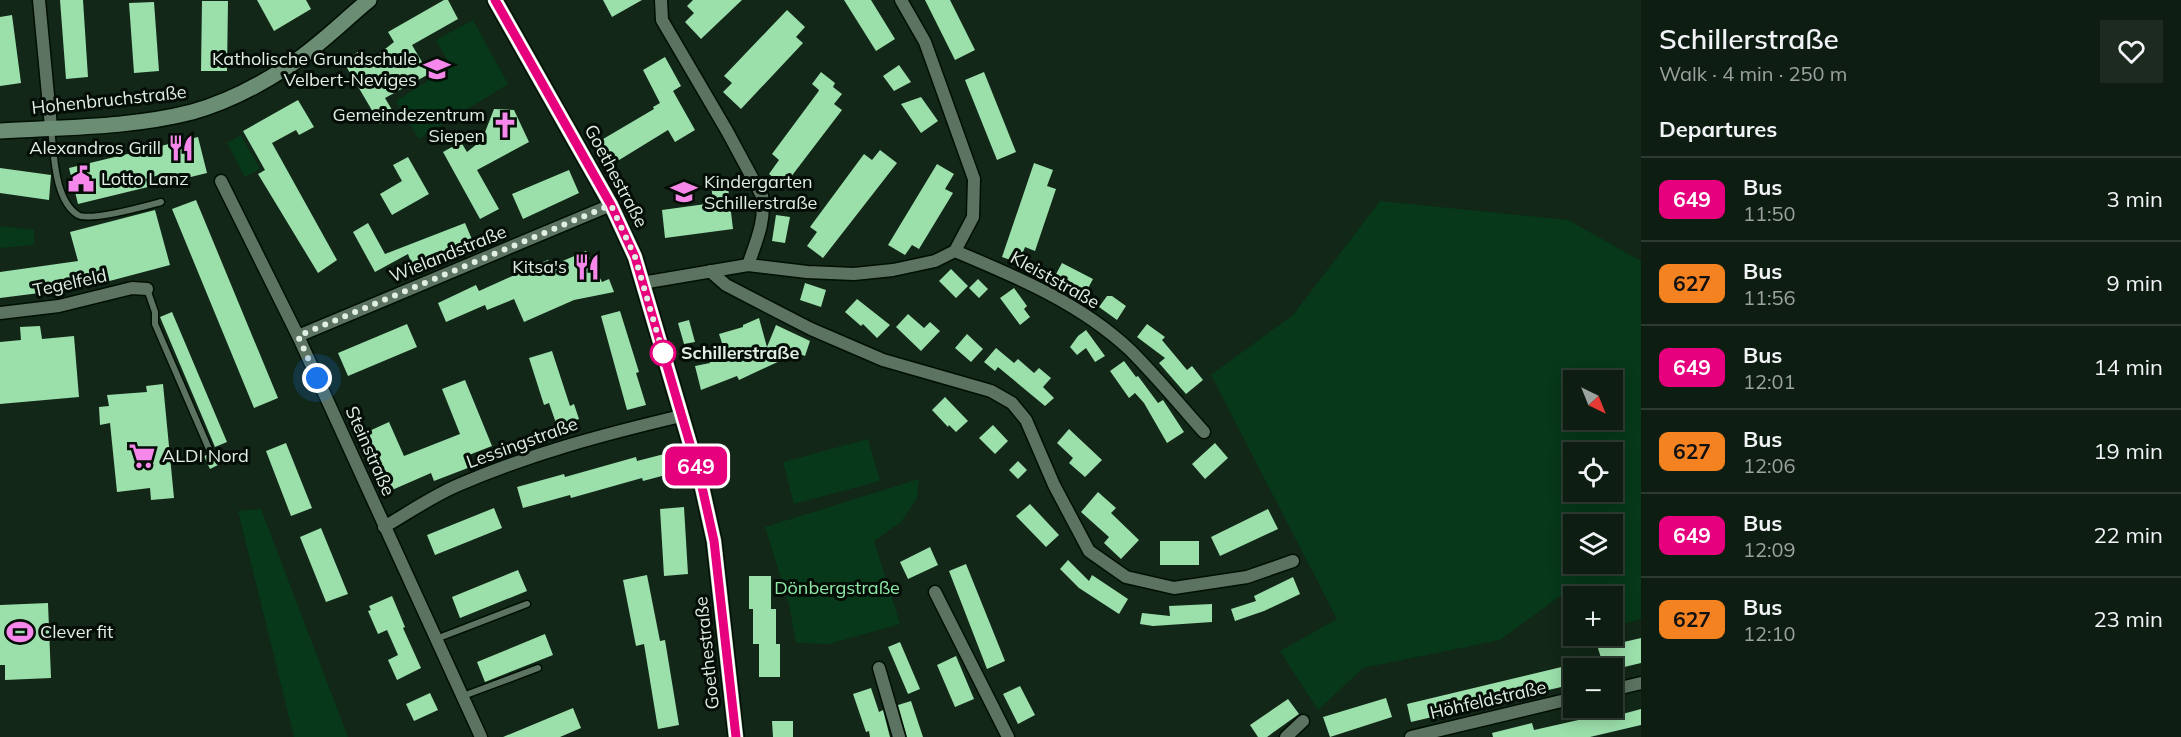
<!DOCTYPE html>
<html lang="en">
<head>
<meta charset="utf-8">
<style>
	:root { --surface:#0e1d12; --page:#1c2a20; --text:#f1f3f6; --muted:#9ba29f; --line:#2e3b32 }
	body { margin:0; font-family:Mulish,sans-serif; background:var(--page); color:var(--text); height:100vh; display:flex; flex-direction:column; font-size:22px; white-space:nowrap }
	* { box-sizing:border-box; margin:0 }
	p { font-size:20px; color:var(--muted) }
	.icon { flex:none; width:33px; height:33px; fill:none; stroke:currentColor; stroke-width:2; stroke-linecap:round; stroke-linejoin:round }
	.map { position:relative; flex:1; overflow:hidden }
	.drawer { display:flex; flex-direction:column; background:var(--surface); width:540px }
	.drawer>* { flex:none }
	.badge { padding:0 12px; border-radius:9px; font-size:21px; line-height:39px }
	.needle { width:39px; rotate:137deg }
	.buttons { position:absolute; left:1563px; top:370px; display:grid; gap:12px }
	.buttons a { display:grid; place-items:center; width:60px; height:60px; border-radius:0px; background:var(--surface); box-shadow:0 3px 15px #0003,0 0 0 2px var(--line); font-size:30px }
	.you { position:absolute; width:30px; height:30px; margin:-15px; border:4px solid #fff; border-radius:50%; background:#1a73e8; box-shadow:0 0 0 9px #1a73e833 }
	.map>.badge { position:absolute; translate:-50% -50%; box-shadow:0 0 0 3px #fff }
	h2 { padding:0 18px; font-size:22px; line-height:54px }
	.round { display:grid; place-items:center; flex:none; width:63px; height:63px; border-radius:0px; background:var(--page) }
	.summary { display:flex; align-items:center; justify-content:space-between; height:102px; padding:0 18px }
	h1 { font-size:28px; font-weight:600; line-height:45px }
	ul { padding:0; list-style:none }
	li { display:flex; align-items:center; gap:18px; height:84px; padding:0 18px; border-top:2px solid var(--line) }
	li div { flex:1 }
	li b { display:block; font-size:22px }
	li em { font-style:normal }
	li .badge { min-width:66px; font-weight:700; text-align:center }
	main { display:flex; flex:1; min-height:0 }
	.map>svg:first-child { display:block }
</style>
</head>
<body>
<main>
<div class="map">
<svg width="1641" height="737" viewBox="0 0 1641 737">
	<rect width="100%" height="100%" fill="#122718"/>
	<path fill="#063819" fill-rule="evenodd" d="M473,20L508,84L419,139L396,101L451,66L436,40Z
		M241,135L260,169L245,177L227,143Z
		M1380,201L1568,220L1641,261V619L1613,627L1612,597H1574L1571,588L1500,640L1363,668L1318,710L1280,651L1337,619L1211,375L1293,315ZM1574,381H1612V420H1574ZM1574,453H1612V492H1574ZM1574,525H1612V564H1574Z
		M0,226L34,230V245L0,248Z
		M868,439L880,481L794,504L783,462Z
		M919,479L917,498L901,522L874,541L900,624L829,644L796,643L789,604L765,527Z
		M261,509L348,737H294L238,511Z"/>
	<path fill="#9bdfab" d="M60,0H83L88,77L66,79Z
		M257,0H306L311,9L274,31Z
		M444,0H448L458,19L412,45L429,74L385,98L395,115L380,124L343,61L358,52L366,64L394,42L388,32Z
		M603,0H642L612,17Z
		M693,0H742L701,39L685,22L694,13L687,6Z
		M844,0H871L895,39L876,51Z
		M925,0H950L975,50L955,60Z
		M202,1H228L227,71H201Z
		M154,2L159,71L134,73L129,3Z
		M787,10L805,27L796,37L803,43L741,109L723,92L732,83L724,76Z
		M12,15L21,83L0,86V17Z
		M665,57L681,86L673,91L695,130L675,142L668,130L611,165L598,142L654,109L653,107L660,103L643,70Z
		M899,65L911,82L894,91L883,76Z
		M821,72L835,83L833,87L842,94L834,104L842,110L784,186L769,174L779,160L772,154L818,92L819,90L812,84Z
		M984,72L1016,152L997,160L965,80Z
		M921,97L938,121L921,133L901,104Z
		M298,100L314,127L299,135L296,130L272,143L337,260L318,273L258,174L265,170L243,131Z
		M494,109L514,110L529,142L477,170L499,209L480,219L443,152L461,142L467,152L482,140Z
		M198,137L207,173L162,184L159,175L146,179L148,187L78,204L69,168Z
		M880,150L897,163L823,258L807,246L817,232L810,227L864,154L872,160Z
		M408,157L429,194L392,215L380,194L402,181L393,165Z
		M1034,163L1053,170L1047,186L1056,189L1035,251L1025,247L1019,263L1002,257Z
		M937,164L954,174L945,189L953,193L919,249L912,245L905,255L888,245Z
		M0,168L51,175L49,200L0,193Z
		M569,170L579,193L523,219L512,194Z
		M727,179L733,229L665,238L662,210L713,203L711,182Z
		M196,200L278,398L254,408L172,209Z
		M155,210L170,265L87,287L0,298V272L78,261L70,232Z
		M776,215L790,217L785,243L772,241Z
		M368,223L385,254L465,223L474,244L413,267L408,254L375,272L353,232Z
		M586,251L602,282L609,279L614,292L574,300L524,322L514,299L487,310L485,305L446,322L438,303L476,285L479,291L548,260L551,266Z
		M1062,263L1093,279L1085,294L1066,285L1067,282L1055,276Z
		M951,269L968,286L956,298L939,281Z
		M978,279L988,289L979,298L969,288Z
		M805,283L826,290L821,307L800,300Z
		M1014,288L1027,306L1024,309L1030,317L1020,325L1000,298Z
		M1107,296H1112L1126,306L1117,320L1099,307Z
		M857,299L890,325L877,338L863,324L861,326L845,312Z
		M620,311L639,372L636,373L646,405L627,410L601,316Z
		M172,312L227,442L215,447L160,317Z
		M908,314L924,328L930,322L940,331L921,351L896,327Z
		M759,318L767,347L776,325L810,341L805,356L776,345L782,360L739,380L737,376L701,390L695,366L710,363L707,351L723,346L719,334L743,327V325Z
		M689,320L695,342L684,344L678,323Z
		M407,324L417,347L348,376L338,353Z
		M1147,324L1165,337L1162,340L1187,370L1192,366L1203,380L1186,394L1159,363L1165,358L1137,337Z
		M40,326L42,339L74,336L79,397L0,404V342L21,340L20,327Z
		M1086,330L1105,356L1095,362L1086,348L1077,355L1070,347L1078,336Z
		M967,334L983,349L971,362L955,348Z
		M996,348L1014,363L1018,359L1034,373L1039,368L1051,378L1043,387L1054,398L1045,406L998,367L995,371L984,362Z
		M552,351L570,406L574,404L579,419L557,426L549,403L544,405L529,358Z
		M1124,361L1136,377L1138,376L1158,403L1163,400L1184,432L1167,443L1144,403L1135,393L1129,398L1110,371Z
		M465,380L492,446L469,455L473,466L434,481L431,473L392,490L367,432L389,422L404,456L460,434L442,389Z
		M163,384L174,498L151,500L150,488L117,492L110,423L100,425L99,407L109,406L107,395L147,392L146,386Z
		M945,397L968,421L956,432L949,425L948,427L932,410Z
		M993,425L1008,441L995,454L979,438Z
		M1069,429L1102,460L1085,477L1069,463L1073,458L1057,443Z
		M286,443L312,508L291,516L266,451Z
		M1215,443L1228,458L1205,479L1192,464Z
		M216,451L222,463L210,469L204,456Z
		M672,452L677,472L643,481L642,478L571,498L570,495L523,508L517,487L564,474L565,477L636,457L637,461Z
		M1018,461L1027,470L1018,479L1009,470Z
		M1098,492L1116,508L1111,513L1139,540L1121,559L1104,543L1109,537L1081,512Z
		M1030,504L1059,535L1046,547L1016,516Z
		M684,507L688,574L664,576L660,509Z
		M494,508L502,528L435,555L427,535Z
		M1268,509L1278,529L1220,556L1211,537Z
		M321,528L348,594L326,602L300,537Z
		M1160,541H1199V565H1160Z
		M930,547L938,565L908,579L900,562Z
		M1068,560L1089,581L1092,575L1128,599L1119,614L1079,588L1060,569Z
		M966,564L1005,661L987,669L949,571Z
		M518,570L527,591L460,618L452,597Z
		M647,575L660,641L665,640L679,725L658,729L644,644L636,646L623,580Z
		M749,576H771V609H776V644H780V677H759V644H753V609H749Z
		M1293,577L1300,594L1264,611L1235,621L1231,609L1256,601L1254,596Z
		M392,596L405,627L403,628L421,668L397,680L388,660L398,655L387,630L378,634L368,611L371,610L369,606Z
		M48,603L51,678L5,680V665H0V605Z
		M1212,604V622L1153,626L1140,624L1142,613L1170,616L1169,606Z
		M545,634L553,655L485,682L477,662Z
		M1641,638V663L1616,669H1575V664L1601,658L1598,648Z
		M900,642L920,689L908,694L888,647Z
		M956,656L974,699L955,707L937,665Z
		M1574,664V684L1411,722L1407,704Z
		M1020,686L1035,715L1018,724L1003,694Z
		M871,688L879,712L883,710L890,737H870L869,731L866,732L853,694Z
		M430,693L438,710L414,721L406,704Z
		M1386,698L1392,717L1330,737L1323,717Z
		M1288,699L1299,714L1267,737H1258L1250,725Z
		M911,701L923,737H907L898,705Z
		M573,708L581,728L560,737H503Z
		M1641,709V725L1590,737H1493L1492,733L1532,723L1534,730L1614,712L1615,716Z
		M772,721H793V737H773Z"/>
	<g fill="none" stroke-linecap="round" stroke-linejoin="round">
		<g stroke="#000f04" stroke-width="9">
			<path id="lane" d="M51,128C54,153 54,200 78,215C90,222 146,206 161,202
				M147,289L155,312V324L209,449
				M436,639L527,604
				M463,696L538,668"/>
		</g>
		<g stroke="#000f04" stroke-width="15">
			<path id="street" d="M39,0L51,127
				M661,0L662,20L727,131L762,196C766,220 756,242 748,265
				M221,181L298,336L481,737
				M955,251C1017,277 1080,303 1130,350C1156,376 1180,405 1204,432
				M710,271L726,285L811,329L883,360L991,391L1012,403L1026,420L1054,485L1089,551L1126,577L1174,588L1247,577L1293,561
				M642,283L748,265L807,272L854,274L893,270L935,261L955,251L973,217L974,179L925,42L901,0
				M0,313L59,306L132,288L147,289
				M298,336L611,205
				M384,527C408,513 431,497 456,486C529,454 605,434 681,416
				M935,592L1008,737
				M879,668L899,737
				M1612,690L1641,683
				M1286,737L1303,721
				M1411,737L1574,698"/>
		</g>
		<g stroke="#000f04" stroke-width="18">
			<path id="secondary" d="M495,0L611,205L635,257L700,478L714,541L736,737
				M0,131C63,127 130,128 192,112C225,103 258,86 287,67C317,48 341,23 369,0"/>
		</g>
		<use href="#lane" stroke="#5c7361" stroke-width="6"/>
		<use href="#street" stroke="#5c7361" stroke-width="12"/>
		<use href="#secondary" stroke="#6b8d73" stroke-width="15"/>
	</g>
	<g fill="none" stroke-linecap="round" stroke-linejoin="round">
		<g stroke="#fff" stroke-width="14">
			<path id="line" d="M495,0L611,205L635,257L700,478L714,541L736,737"/>
		</g>
		<use href="#line" stroke="#e6007e" stroke-width="9"/>
		<path stroke="#e1eee3" stroke-width="6" stroke-dasharray="0 10.8" d="M317,378L298,336L611,205L635,257L663,353"/>
	</g>
	<defs>
		<g id="school-bare" transform="scale(2.07)"><path d="M0-5L7-2L0 1L-7-2ZM-4 1L0 2.5L4 1V4Q0 6-4 4Z" fill="#f788eb" stroke="#050d07" stroke-width="2.5" paint-order="stroke"/></g>
		<g id="church-bare" transform="scale(2.07)"><path d="M-1.2-6h2.4v3.5h3.3v2.4h-3.3V6h-2.4V-.1h-3.3v-2.4h3.3Z" fill="#f788eb" stroke="#050d07" stroke-width="2.5" paint-order="stroke"/></g>
		<g id="restaurant-bare" transform="scale(2.07)"><path d="M-5-6h1v4h1v-4h1v4h1v-4h1v5L-1.5 .5V6h-2V.5L-5-1ZM5-6V6H3V1.5H1.5Q1.5-4 5-6Z" fill="#f788eb" stroke="#050d07" stroke-width="2.5" paint-order="stroke"/></g>
		<g id="civic-bare" transform="scale(2.07)"><path d="M-.6-6.5H3V-4.5H.6V-3L4-1V1h2V6H-6V1h2V-1L-.6-3ZM-1.2 2.5V6h2.4V2.5Z" fill="#f788eb" stroke="#050d07" stroke-width="2.5" paint-order="stroke"/></g>
		<g id="supermarket-bare" transform="scale(2.07)"><path d="M-6-5.5h2.5l.6 2H6L4.5 2H-2.5L-4.4-4H-6ZM-1.5 3.2a1.3 1.3 0 1 0 .1 0ZM3 3.2a1.3 1.3 0 1 0 .1 0Z" fill="#f788eb" stroke="#050d07" stroke-width="2.5" paint-order="stroke"/></g>
		<g id="stadium-bare" transform="scale(2.07)"><path d="M0-5a6.5 5 0 1 0 0 10a6.5 5 0 1 0 0-10ZM-3.5-1.8h7v3.6h-7Z" fill="#f788eb" stroke="#050d07" stroke-width="2.5" paint-order="stroke"/></g>
	</defs>
	<g fill-rule="evenodd">
		<use href="#school-bare" x="437" y="69"/>
		<use href="#church-bare" x="505" y="125"/>
		<use href="#restaurant-bare" x="181" y="148"/>
		<use href="#civic-bare" x="81" y="179"/>
		<use href="#school-bare" x="684" y="192"/>
		<use href="#restaurant-bare" x="587" y="267"/>
		<use href="#supermarket-bare" x="142" y="456"/>
		<use href="#stadium-bare" x="20" y="632"/>
	</g>
	<circle fill="#fff" stroke="#e6007e" stroke-width="3" cx="663" cy="353" r="12"/>
	<g text-anchor="middle" stroke-width="6" stroke-linejoin="round" paint-order="stroke">
		<g font-size="18" fill="#e1eee3" stroke="#050d07" text-anchor="end">
			<text x="417" y="65">Katholische Grundschule<tspan x="417" dy="21">Velbert-Neviges</tspan></text>
			<text x="485" y="121">Gemeindezentrum<tspan x="485" dy="21">Siepen</tspan></text>
			<text x="161" y="154">Alexandros Grill</text>
			<text x="101" y="185" text-anchor="start">Lotto Lanz</text>
			<text x="704" y="188" text-anchor="start">Kindergarten<tspan x="704" dy="21">Schillerstraße</tspan></text>
			<text x="567" y="273">Kitsa's</text>
			<text x="162" y="462" text-anchor="start">ALDI Nord</text>
			<text x="40" y="638" text-anchor="start">Clever fit</text>
		</g>
		<g font-size="18" fill="#e1eee3" stroke="#050d07">
			<text transform="translate(109 100) rotate(-6)" y="6">Hohenbruchstraße</text>
			<text transform="translate(616 176) rotate(62)" y="6">Goethestraße</text>
			<text transform="translate(448 254) rotate(-22)" y="6">Wielandstraße</text>
			<text transform="translate(1055 280) rotate(29)" y="6">Kleiststraße</text>
			<text transform="translate(70 283) rotate(-12)" y="6">Tegelfeld</text>
			<text transform="translate(522 443) rotate(-20)" y="6">Lessingstraße</text>
			<text transform="translate(370 451) rotate(66)" y="6">Steinstraße</text>
			<text transform="translate(707 653) rotate(-96)" y="6">Goethestraße</text>
			<text transform="translate(1488 700) rotate(-13)" y="6">Höhfeldstraße</text>
		</g>
		<g font-size="18" font-weight="bold" fill="#e1eee3" stroke="#050d07" text-anchor="start">
			<text x="681" y="359">Schillerstraße</text>
		</g>
		<g font-size="18" fill="#8de9a5" stroke="#050d07">
			<text x="837" y="594">Dönbergstraße</text>
		</g>
	</g>
</svg>
<div class="buttons">
<a><svg class="needle" viewBox="-14 -14 28 28"><path d="M0-13l5 13h-10z" fill="#e53935"/><path d="M0 13l5-13h-10z" fill="#9ba29f"/></svg></a>
<a><svg class="icon" aria-label="locate" viewBox="0 0 24 24"><circle cx="12" cy="12" r="6"/><path d="M12 2v4M12 18v4M2 12h4M18 12h4"/></svg></a>
<a><svg class="icon" aria-label="layers" viewBox="0 0 24 24"><path d="M12 4l9 5-9 5-9-5zM3 14l9 5 9-5"/></svg></a>
<a>+</a>
<a>−</a>
</div>
<div class="you" style="left:317px;top:378px"></div>
<b class="badge" style="left:696px;top:466px;background:#e6007e;color:#fff">649</b>
</div>
<section class="drawer">
<div class="summary"><div><h1>Schillerstraße</h1><p>Walk · 4 min · 250 m</p></div><a class="round"><svg class="icon" aria-label="heart" viewBox="0 0 24 24"><path d="M12 20l-8-8c-3-5 5-10 8-4 3-6 11-1 8 4z"/></svg></a></div>
<h2>Departures</h2>
<ul>
<li><span class="badge" style="background:#e6007e;color:#fff">649</span><div><b>Bus</b><p>11:50</p></div><em>3 min</em></li>
<li><span class="badge" style="background:#f58220;color:#111">627</span><div><b>Bus</b><p>11:56</p></div><em>9 min</em></li>
<li><span class="badge" style="background:#e6007e;color:#fff">649</span><div><b>Bus</b><p>12:01</p></div><em>14 min</em></li>
<li><span class="badge" style="background:#f58220;color:#111">627</span><div><b>Bus</b><p>12:06</p></div><em>19 min</em></li>
<li><span class="badge" style="background:#e6007e;color:#fff">649</span><div><b>Bus</b><p>12:09</p></div><em>22 min</em></li>
<li><span class="badge" style="background:#f58220;color:#111">627</span><div><b>Bus</b><p>12:10</p></div><em>23 min</em></li>
</ul>
</section>
</main>
</body>
</html>
